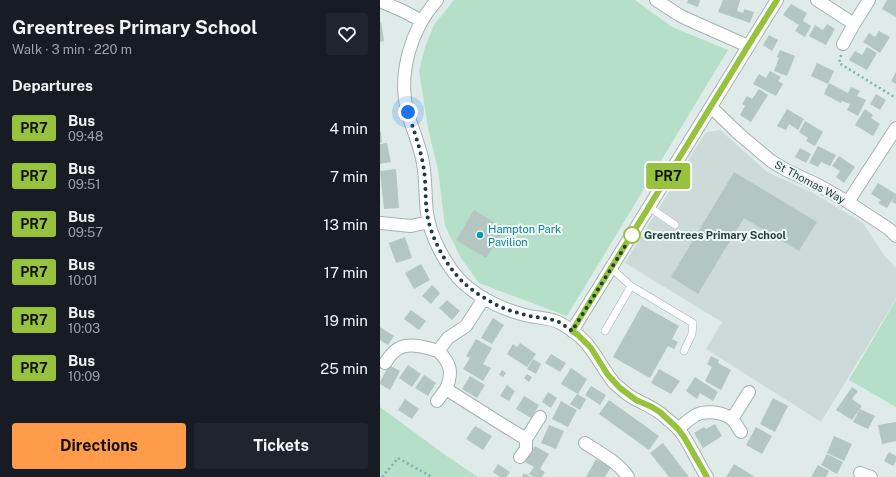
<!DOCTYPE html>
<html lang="en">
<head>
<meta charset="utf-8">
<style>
	:root { --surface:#171b24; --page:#20242c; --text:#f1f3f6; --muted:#9ea1a6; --accent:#ff9b49 }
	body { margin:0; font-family:"Public Sans",sans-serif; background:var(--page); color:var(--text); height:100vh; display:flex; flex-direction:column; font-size:15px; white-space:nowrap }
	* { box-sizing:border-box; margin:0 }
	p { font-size:13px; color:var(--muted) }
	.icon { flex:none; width:22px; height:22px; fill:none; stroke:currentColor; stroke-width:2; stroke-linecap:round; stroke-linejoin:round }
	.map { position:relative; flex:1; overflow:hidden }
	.sheet { display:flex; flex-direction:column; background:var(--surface); width:380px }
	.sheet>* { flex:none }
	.badge { padding:0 8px; border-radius:3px; font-size:14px; line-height:26px }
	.you { position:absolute; width:20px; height:20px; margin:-10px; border:3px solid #fff; border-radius:50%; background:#1a73e8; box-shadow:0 0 0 6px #1a73e833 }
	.map>.badge { position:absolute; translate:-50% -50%; box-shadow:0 0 0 2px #fff }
	h2 { padding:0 12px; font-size:15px; line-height:36px }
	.round { display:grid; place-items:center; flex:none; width:42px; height:42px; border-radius:4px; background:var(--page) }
	.overview { display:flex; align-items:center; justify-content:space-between; height:68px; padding:0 12px }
	h1 { font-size:19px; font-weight:700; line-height:30px }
	.cta { display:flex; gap:8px; margin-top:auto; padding:8px 12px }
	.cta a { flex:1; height:46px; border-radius:4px; background:var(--accent); color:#111; font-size:16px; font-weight:700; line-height:46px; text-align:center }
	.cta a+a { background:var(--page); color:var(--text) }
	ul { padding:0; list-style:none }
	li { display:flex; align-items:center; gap:12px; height:48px; padding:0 12px }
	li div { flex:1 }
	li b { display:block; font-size:15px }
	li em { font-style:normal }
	li .badge { min-width:44px; font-weight:700; text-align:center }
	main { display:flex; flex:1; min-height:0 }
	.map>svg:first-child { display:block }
</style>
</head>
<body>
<main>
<section class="sheet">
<div class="overview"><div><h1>Greentrees Primary School</h1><p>Walk · 3 min · 220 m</p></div><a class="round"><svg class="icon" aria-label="heart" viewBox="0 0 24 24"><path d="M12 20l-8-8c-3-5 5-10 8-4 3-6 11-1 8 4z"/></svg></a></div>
<h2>Departures</h2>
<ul>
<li><span class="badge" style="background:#96c23e;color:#111">PR7</span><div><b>Bus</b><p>09:48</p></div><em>4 min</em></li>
<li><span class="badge" style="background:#96c23e;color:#111">PR7</span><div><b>Bus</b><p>09:51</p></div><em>7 min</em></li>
<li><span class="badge" style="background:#96c23e;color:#111">PR7</span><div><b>Bus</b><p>09:57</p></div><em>13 min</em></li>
<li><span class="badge" style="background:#96c23e;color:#111">PR7</span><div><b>Bus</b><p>10:01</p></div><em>17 min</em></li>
<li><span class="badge" style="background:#96c23e;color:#111">PR7</span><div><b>Bus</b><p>10:03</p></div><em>19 min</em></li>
<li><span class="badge" style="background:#96c23e;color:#111">PR7</span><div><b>Bus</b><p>10:09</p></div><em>25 min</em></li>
</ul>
<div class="cta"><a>Directions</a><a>Tickets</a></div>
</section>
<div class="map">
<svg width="516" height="477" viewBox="0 0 516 477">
	<rect width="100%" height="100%" fill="#deebe8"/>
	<path fill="#cddbd8" d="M340,130L387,172L433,193L483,223L503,254L516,268V299L441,422L326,349L342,322L245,263L322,138L327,132Z"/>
	<path fill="#b5dfc9" d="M74,0H255L292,27L348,50L187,316L99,283L81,258L65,226L58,170L48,128L39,71L45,47L54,25Z
		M516,300V407L469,380Z
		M0,407L68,457L98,477H0Z"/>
	<path fill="#b4c6c2" d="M308,0H320L318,7L307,3Z
		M343,0H360L357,11L363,13L364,9L374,12L370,23L338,12Z
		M507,0H516V17L502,9Z
		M411,4L427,13L423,21L431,26L425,37L415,31L419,25L403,15Z
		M1,22L4,41L0,42V23Z
		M447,24L455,29L446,45L429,36L435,25L443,30Z
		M499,31L510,37L500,53L483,42L489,33L495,37Z
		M389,35L398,40L392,51L383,45Z
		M487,47L497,53L487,70L469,60L475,51L482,55Z
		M400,50L415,56L407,76L394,71L399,58L397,57Z
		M437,63L454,71L448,84L431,76Z
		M390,71L401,77L398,81L403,84L396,96L373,84L379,74L386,78Z
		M516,72V84L511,81Z
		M449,83L468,93L471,87L480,91L477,96L486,100L478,116L467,110L470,104L462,101L461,103L444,94Z
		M379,89L388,95L371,122L360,115L365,106L362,104L367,96L372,99Z
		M496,94L506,100L500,110L490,104Z
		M407,109L424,119L418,130L409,124L406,130L397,126Z
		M485,109L493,115L491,118L500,124L493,136L475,125Z
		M425,121L443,132L435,146L426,141L428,138L419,132Z
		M0,132H1L2,142L0,143Z
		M7,143L11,162L0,164V144Z
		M438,146L456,155L450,166L441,162L438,167L429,163Z
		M420,148L431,154L426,163L415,157Z
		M459,156L475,167L464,183L456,177L460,171L452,166Z
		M16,169L19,208L4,209L0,171Z
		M354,172L437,222L419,251L364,218L318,294L291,277Z
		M498,183L516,194L507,208L498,203L501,200L491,194Z
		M516,194V204L512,202Z
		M94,210L125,229L106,258L76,240Z
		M25,237L32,258L16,263L9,243Z
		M41,264L50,280L34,289L25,273Z
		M52,285L60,293L51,304L42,296Z
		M67,300L80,311L72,320L59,308Z
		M262,305L299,326L292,339L298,342L294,349L288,346L270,378L233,357Z
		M31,310L46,321L39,330L24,319Z
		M113,318L124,325L112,344L101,338Z
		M0,327L14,336L8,345L0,340Z
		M96,339L112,348L103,364L111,368L103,381L83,369L90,358L86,356Z
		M140,343L156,354L147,367L127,354L133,344L137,347Z
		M171,354L186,363L180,372L165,363Z
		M331,356L339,360L338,363L351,370L341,390L325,381L332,367L327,364Z
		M153,359L161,364L156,374L147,369Z
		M9,365L20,371L10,390L0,384V382Z
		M28,365L41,374L32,387L19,378Z
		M191,368L207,379L198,394L181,384Z
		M279,369L300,381L291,394L271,383Z
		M122,370L126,373L123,377L119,375Z
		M147,374L152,377L149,382L144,378Z
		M44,375L56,383L48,396L35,388Z
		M90,376L105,385L97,398L82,389Z
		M315,377L338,392L333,401L320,393L317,399L306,391Z
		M127,385L135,391L129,401L120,396Z
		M211,386L226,395L220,405L205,395Z
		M472,387L478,391L472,399L482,406L472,420L456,410Z
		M168,392L177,398L171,408L162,402Z
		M197,394L206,399L200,410L190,404Z
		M144,396L159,405L151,418L136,409Z
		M393,398L408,406L395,432L380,424Z
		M25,399L39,409L32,419L18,410Z
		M229,400L279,436L269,450L219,414Z
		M181,401L197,410L188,427L172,419Z
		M480,409L495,416L488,429L473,422Z
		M516,422V441L502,444L498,425Z
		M335,424L342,436L323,448L314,433L324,427L326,429Z
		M169,425L184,431L176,449L161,443Z
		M95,426L112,436L103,450L86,439Z
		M376,427L392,436L382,454L366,445Z
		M454,436L472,444L464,461L447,453Z
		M283,443L309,477H289L270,453Z
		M155,446L169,454L160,469L165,472L162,477H154L149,474L154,467L145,462Z
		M509,452L516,456V461L513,466L504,461Z
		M447,454L463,462L457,474L441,465Z
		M216,459L231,467L225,477H206Z
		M118,464L130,472L126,477H120L113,472Z
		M354,464L375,477H346Z
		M438,465L449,471L446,477H431Z
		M144,473L151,477H142Z"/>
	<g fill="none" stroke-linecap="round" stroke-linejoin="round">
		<g stroke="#a1b3b1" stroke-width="8">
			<path id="lane" d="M269,207L295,225
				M231,268L251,286L313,323L312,334L304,351
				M225,331L251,286"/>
		</g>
		<g stroke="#a1b3b1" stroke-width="14">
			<path id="street" d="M57,0C31,29 18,73 27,111C32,129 40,145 43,163C46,179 45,196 47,213C50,236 66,266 82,282C100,299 126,311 149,316C159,318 171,318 180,323C193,330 205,339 213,352C220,362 226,373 234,383C241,389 248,396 257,400C268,406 277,409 286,418C291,422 296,426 300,431C311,445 317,462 327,477
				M276,0L299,15L307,19L368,46
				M437,0L474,24
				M0,1L23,11L42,21
				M463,44L474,24L489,0
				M331,107L359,134L391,161L406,170L438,185L468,202L509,229L516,236
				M468,202L516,128
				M0,223L31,226L49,222
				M192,331L397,0
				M58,351C71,363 73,373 66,389L123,425L146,439
				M5,363C8,359 11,354 15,351C26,341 45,347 58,351L68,338L86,326L104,298
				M57,401L66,389
				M352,419L369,392
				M298,429C304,424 309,419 316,415C326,410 343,412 352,419C356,423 358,428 361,432
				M205,443C220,453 238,462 248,477
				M140,457L146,449V439L160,417
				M480,473L491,477"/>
		</g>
		<path stroke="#7cb2ac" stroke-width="2.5" stroke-dasharray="2 3" stroke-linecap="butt" d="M461,55L459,63L516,98
			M2,477L18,458L52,477"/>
		<use href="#lane" stroke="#fff" stroke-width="7"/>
		<use href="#street" stroke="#fff" stroke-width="12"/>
	</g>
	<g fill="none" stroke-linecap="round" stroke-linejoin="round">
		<g stroke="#fff" stroke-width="9">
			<path id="line" d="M327,477L304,437L298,429L280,412L272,407L256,400L240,388L228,375L211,348L198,335L192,331L296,163L368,46L397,0"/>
		</g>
		<use href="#line" stroke="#96c23e" stroke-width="6"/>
		<path stroke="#1e3d3b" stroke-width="4" stroke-dasharray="0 7.2" d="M28,112C34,131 41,150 44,170C46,184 45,199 47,213C50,236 66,266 83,282C92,291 104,298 115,304C126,310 138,313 150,316C159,318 170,318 179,322C184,325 188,328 192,331L254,232L252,235"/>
	</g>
	<circle fill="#0f9aa8" stroke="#eff8f5" stroke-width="1.5" cx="100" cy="235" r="4"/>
	<circle fill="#fff" stroke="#96c23e" stroke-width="2" cx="252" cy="235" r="8"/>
	<g text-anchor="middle" stroke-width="4" stroke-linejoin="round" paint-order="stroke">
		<g font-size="11" fill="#1e3d3b" stroke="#eff8f5">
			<text transform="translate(430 182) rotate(28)" y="4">St Thomas Way</text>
		</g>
		<g font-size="11" fill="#0d838f" stroke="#eff8f5" text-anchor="start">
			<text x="108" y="233">Hampton Park<tspan x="108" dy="13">Pavilion</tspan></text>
		</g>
		<g font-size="11" font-weight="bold" fill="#1e3d3b" stroke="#eff8f5" text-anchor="start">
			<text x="264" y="239">Greentrees Primary School</text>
		</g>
	</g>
</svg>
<div class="you" style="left:28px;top:112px"></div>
<b class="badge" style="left:288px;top:176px;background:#96c23e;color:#111">PR7</b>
</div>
</main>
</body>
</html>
